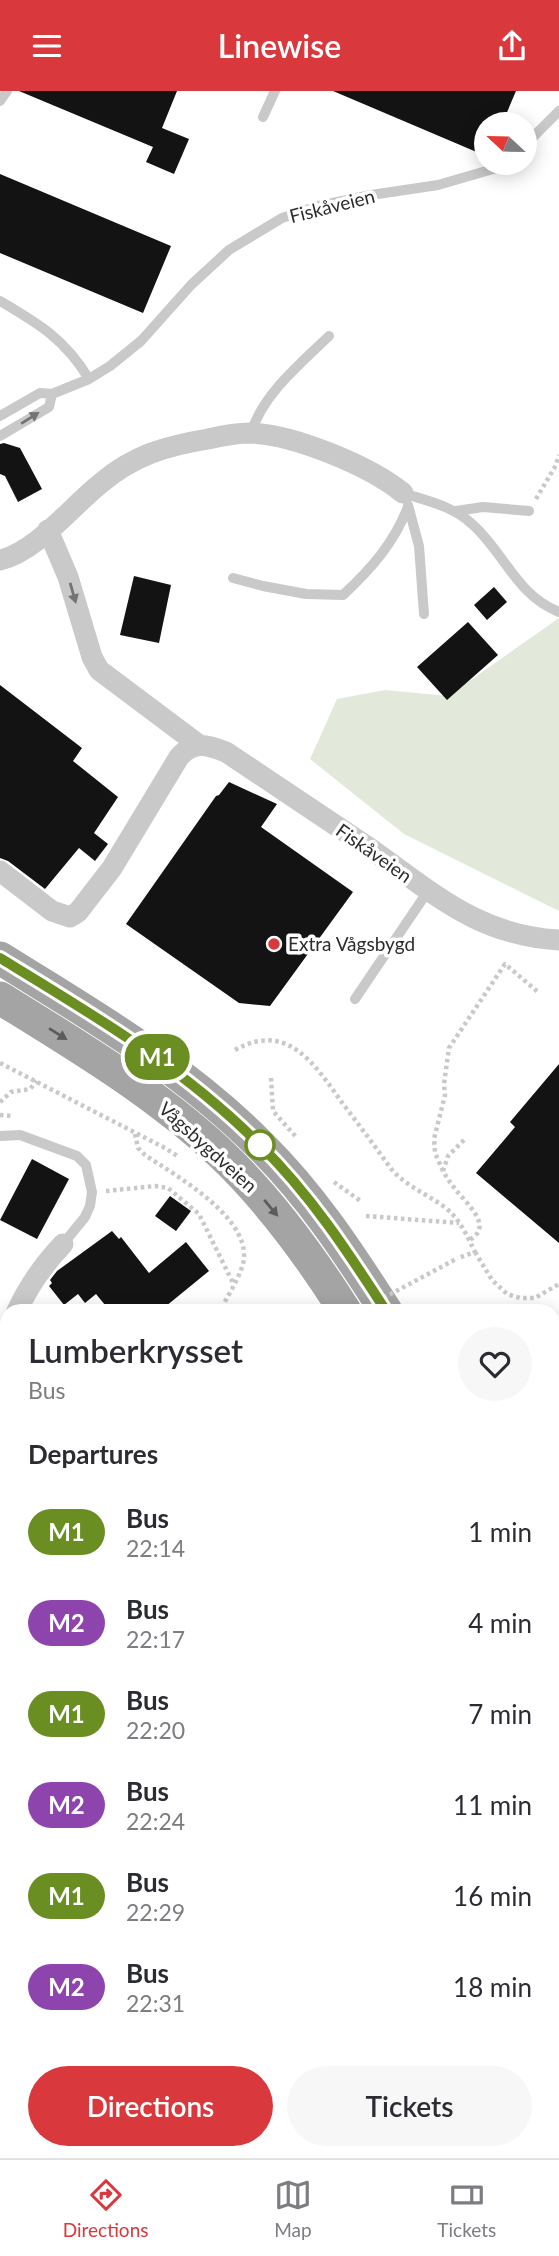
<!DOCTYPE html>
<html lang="en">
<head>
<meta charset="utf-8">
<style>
	:root { --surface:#fff; --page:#f7f7f7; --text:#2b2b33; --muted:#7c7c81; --line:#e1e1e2; --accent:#d9383c }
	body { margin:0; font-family:Lato,sans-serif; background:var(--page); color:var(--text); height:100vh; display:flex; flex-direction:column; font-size:26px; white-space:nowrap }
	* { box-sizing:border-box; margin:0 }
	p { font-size:23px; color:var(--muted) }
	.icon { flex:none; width:38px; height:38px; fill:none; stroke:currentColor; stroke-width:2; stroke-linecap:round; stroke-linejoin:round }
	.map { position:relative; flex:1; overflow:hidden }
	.side { position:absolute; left:0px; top:1213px; width:560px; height:856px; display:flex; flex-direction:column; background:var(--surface); border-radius:21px 21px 0 0; box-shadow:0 4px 18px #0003 }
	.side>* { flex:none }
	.badge { padding:0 14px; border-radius:23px; font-size:24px; line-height:46px }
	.needle { width:46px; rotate:292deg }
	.buttons { position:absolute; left:474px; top:21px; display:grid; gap:14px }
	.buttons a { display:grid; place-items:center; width:63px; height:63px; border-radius:50%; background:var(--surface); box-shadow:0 4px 18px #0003; font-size:35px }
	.map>.badge { position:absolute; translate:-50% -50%; box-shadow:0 0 0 4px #fff }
	h2 { padding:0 28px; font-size:26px; line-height:63px }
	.round { display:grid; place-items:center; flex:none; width:74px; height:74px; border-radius:37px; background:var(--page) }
	.overview { display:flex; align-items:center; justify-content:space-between; height:119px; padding:0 28px }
	h1 { font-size:33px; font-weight:600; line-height:52px }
	.primary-button { display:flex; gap:14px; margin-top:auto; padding:14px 28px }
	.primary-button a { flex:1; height:80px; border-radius:42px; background:var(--accent); color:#fff; font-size:28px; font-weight:600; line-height:80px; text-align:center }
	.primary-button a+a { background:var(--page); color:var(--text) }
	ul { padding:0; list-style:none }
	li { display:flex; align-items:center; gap:21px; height:91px; padding:0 28px }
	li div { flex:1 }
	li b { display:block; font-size:26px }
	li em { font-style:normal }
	li .badge { min-width:77px; font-weight:700; text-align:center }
	header { display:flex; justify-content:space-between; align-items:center; height:91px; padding:0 28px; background:var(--accent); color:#fff; font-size:32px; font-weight:600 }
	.menu { display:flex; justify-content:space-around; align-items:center; height:98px; border-top:2px solid var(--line); background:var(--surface); font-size:19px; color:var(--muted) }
	.menu a { display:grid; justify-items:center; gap:4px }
	.menu .selected { color:var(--accent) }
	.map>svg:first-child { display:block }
</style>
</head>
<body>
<header><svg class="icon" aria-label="menu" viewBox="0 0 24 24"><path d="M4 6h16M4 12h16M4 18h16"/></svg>Linewise<svg class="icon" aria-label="share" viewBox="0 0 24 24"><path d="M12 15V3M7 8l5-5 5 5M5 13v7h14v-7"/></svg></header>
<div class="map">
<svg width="559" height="2067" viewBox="0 0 559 2067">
	<rect width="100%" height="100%" fill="#fff"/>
	<path fill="#e2e9db" d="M559,527V820L404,743L310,668L337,608L385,599L448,605Z
		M7,1601V1824L0,1831V1605Z"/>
	<path fill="#131313" d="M19,0H177L162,37L189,48L174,83L146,71L153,56Z
		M333,0H516L502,33H486V65Z
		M0,83L171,155L143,222L0,162Z
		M4,352L20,357L42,398L18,411L5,385L0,383V353Z
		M134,485L171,494L159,552L120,544Z
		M494,496L507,511L487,529L474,514Z
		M468,531L498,564L447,609L417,576Z
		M0,594L82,657L73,670L118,706L94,742L108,753L95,770L79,757L45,798L8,770L0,767Z
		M229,691L277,713L261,736L353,801L270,915L239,912L126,833L216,705L219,704Z
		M559,973V1152L476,1082L515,1036L510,1031Z
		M32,1068L69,1088L37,1148L0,1129Z
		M170,1105L191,1120L176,1140L155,1125Z
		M112,1140L119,1148L121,1146L149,1182L186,1151L209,1180L160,1220H110L96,1203L85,1212L78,1203L64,1214L49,1195L52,1192L50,1189L57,1180Z"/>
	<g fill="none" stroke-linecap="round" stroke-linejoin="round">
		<path stroke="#c9c9c9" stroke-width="4.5" stroke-dasharray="3.5 3.5" stroke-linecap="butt" d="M536,408L556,374L559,364
			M235,959C288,929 316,975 343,1013C360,1035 376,1057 392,1079C408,1096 425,1102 443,1115C459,1126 467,1145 475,1161L458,1167
			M0,972L165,1057L179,1066
			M271,987L273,1020L297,1047
			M0,1011L11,1001L30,998L37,990
			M0,1024L13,1025
			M135,1043L138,1057L145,1064C176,1085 258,1130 242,1176C237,1191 227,1206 220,1220
			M464,1049L448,1065L443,1080C447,1087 451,1093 456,1099C466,1112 495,1136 469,1149
			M443,1080L435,1062L434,1048L445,1004L444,993L449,957L505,873L538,901
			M334,1091L362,1111
			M106,1100L155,1095L168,1097L199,1123L233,1192
			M366,1125L459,1132
			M475,1161L492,1189L507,1203L520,1207H535L559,1193
			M559,1471L555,1489L559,1507"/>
		<path stroke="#c9c9c9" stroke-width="10" d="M0,10L7,0
			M263,26L275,0
			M525,54L559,20
			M0,210C39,233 65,248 89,288
			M0,325L40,302L52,303L89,288L110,275L141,250L191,194L229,159L282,127L318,115L371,104L438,94L500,76L505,72
			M251,342C263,303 300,273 329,245
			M0,345L49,316L52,303
			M403,402C427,410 453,415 472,433C504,461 516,504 559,521
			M408,414L419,455L424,523
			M456,420L483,416L529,420
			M233,487L263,495L306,503L343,504C371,478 394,452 408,416
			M355,908L428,800
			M0,1045L20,1044L77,1065L86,1074L92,1101L90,1115L85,1126L63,1153
			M333,2062L335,2067"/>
		<path stroke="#c9c9c9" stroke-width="21" d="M48,439L68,486L92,566L99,579L199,654
			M0,469C36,461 72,415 101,392C134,364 166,355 208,348C221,345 236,342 250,342C293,343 370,375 403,402
			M0,780L52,820L70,826L78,821L112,777L179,666C194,649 208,654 226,661C272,692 319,723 365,754C431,799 474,844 559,849
			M17,1220C29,1194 43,1174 63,1153
			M0,1259L7,1243
			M553,1337L559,1319
			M0,1491L7,1486"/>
		<path stroke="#b6b6b6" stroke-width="30" d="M222,2067L224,2062"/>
		<path stroke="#a4a4a4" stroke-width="33" d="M0,867C91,924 184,977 260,1054C310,1103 348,1161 386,1220
			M0,907C76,954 153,1000 219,1061C268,1107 309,1163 345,1220
			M553,1576L559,1585"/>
		<path stroke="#c9c9c9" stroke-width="4.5" stroke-dasharray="3.5 3.5" stroke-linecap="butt" d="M359,1220L458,1167"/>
	</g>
	<defs><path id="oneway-solid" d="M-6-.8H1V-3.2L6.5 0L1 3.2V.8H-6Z" transform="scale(1.75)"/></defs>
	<g fill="#737373">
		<use href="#oneway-solid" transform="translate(30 327) rotate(-32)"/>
		<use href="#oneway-solid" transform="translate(73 502) rotate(74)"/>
	</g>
	<g fill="#5c5c5c">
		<use href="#oneway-solid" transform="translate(58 943) rotate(32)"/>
		<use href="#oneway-solid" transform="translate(271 1117) rotate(50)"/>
	</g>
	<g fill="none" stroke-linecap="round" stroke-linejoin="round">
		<g stroke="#fff" stroke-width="16">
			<path id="line" d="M0,867C92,923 184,977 260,1054C310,1103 348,1161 386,1220"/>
		</g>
		<use href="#line" stroke="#6b8e23" stroke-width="10"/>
	</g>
	<circle fill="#d9383c" stroke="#fff" stroke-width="2.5" cx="274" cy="853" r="7"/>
	<circle fill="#fff" stroke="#6b8e23" stroke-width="3.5" cx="260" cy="1054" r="14"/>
	<g text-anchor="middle" stroke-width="7" stroke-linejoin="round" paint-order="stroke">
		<g font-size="19" fill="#2c2c2c" stroke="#fff">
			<text transform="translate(332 115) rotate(-14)" y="7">Fiskåveien</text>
			<text transform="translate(374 762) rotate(35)" y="7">Fiskåveien</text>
			<text transform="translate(208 1056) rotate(42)" y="7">Vågsbygdveien</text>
		</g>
		<g font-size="19" fill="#2c2c2c" stroke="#fff" text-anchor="start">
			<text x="288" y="860">Extra Vågsbygd</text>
		</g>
	</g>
</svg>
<div class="buttons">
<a><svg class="needle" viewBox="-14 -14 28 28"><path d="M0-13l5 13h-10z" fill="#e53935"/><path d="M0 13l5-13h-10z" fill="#7c7c81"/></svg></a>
</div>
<b class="badge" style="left:157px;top:966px;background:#6b8e23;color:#fff">M1</b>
<section class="side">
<div class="overview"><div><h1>Lumberkrysset</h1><p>Bus</p></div><a class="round"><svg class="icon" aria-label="heart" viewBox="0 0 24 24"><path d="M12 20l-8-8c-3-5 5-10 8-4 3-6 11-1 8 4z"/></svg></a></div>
<h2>Departures</h2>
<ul>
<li><span class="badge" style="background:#6b8e23;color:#fff">M1</span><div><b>Bus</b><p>22:14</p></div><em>1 min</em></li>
<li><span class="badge" style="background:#8e44ad;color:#fff">M2</span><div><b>Bus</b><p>22:17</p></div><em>4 min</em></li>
<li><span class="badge" style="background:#6b8e23;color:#fff">M1</span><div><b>Bus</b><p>22:20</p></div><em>7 min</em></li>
<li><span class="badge" style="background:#8e44ad;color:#fff">M2</span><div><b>Bus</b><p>22:24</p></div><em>11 min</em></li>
<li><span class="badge" style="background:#6b8e23;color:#fff">M1</span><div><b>Bus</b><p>22:29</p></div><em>16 min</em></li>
<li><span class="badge" style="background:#8e44ad;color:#fff">M2</span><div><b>Bus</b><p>22:31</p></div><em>18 min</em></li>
</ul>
<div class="primary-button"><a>Directions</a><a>Tickets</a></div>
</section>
</div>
<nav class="menu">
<a class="selected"><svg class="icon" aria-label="directions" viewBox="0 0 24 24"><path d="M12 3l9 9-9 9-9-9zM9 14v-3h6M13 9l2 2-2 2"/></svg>Directions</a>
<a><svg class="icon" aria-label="map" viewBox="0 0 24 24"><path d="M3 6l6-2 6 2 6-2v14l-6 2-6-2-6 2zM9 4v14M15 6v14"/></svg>Map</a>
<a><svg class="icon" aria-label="tickets" viewBox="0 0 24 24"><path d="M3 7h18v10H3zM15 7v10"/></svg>Tickets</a>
</nav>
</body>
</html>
